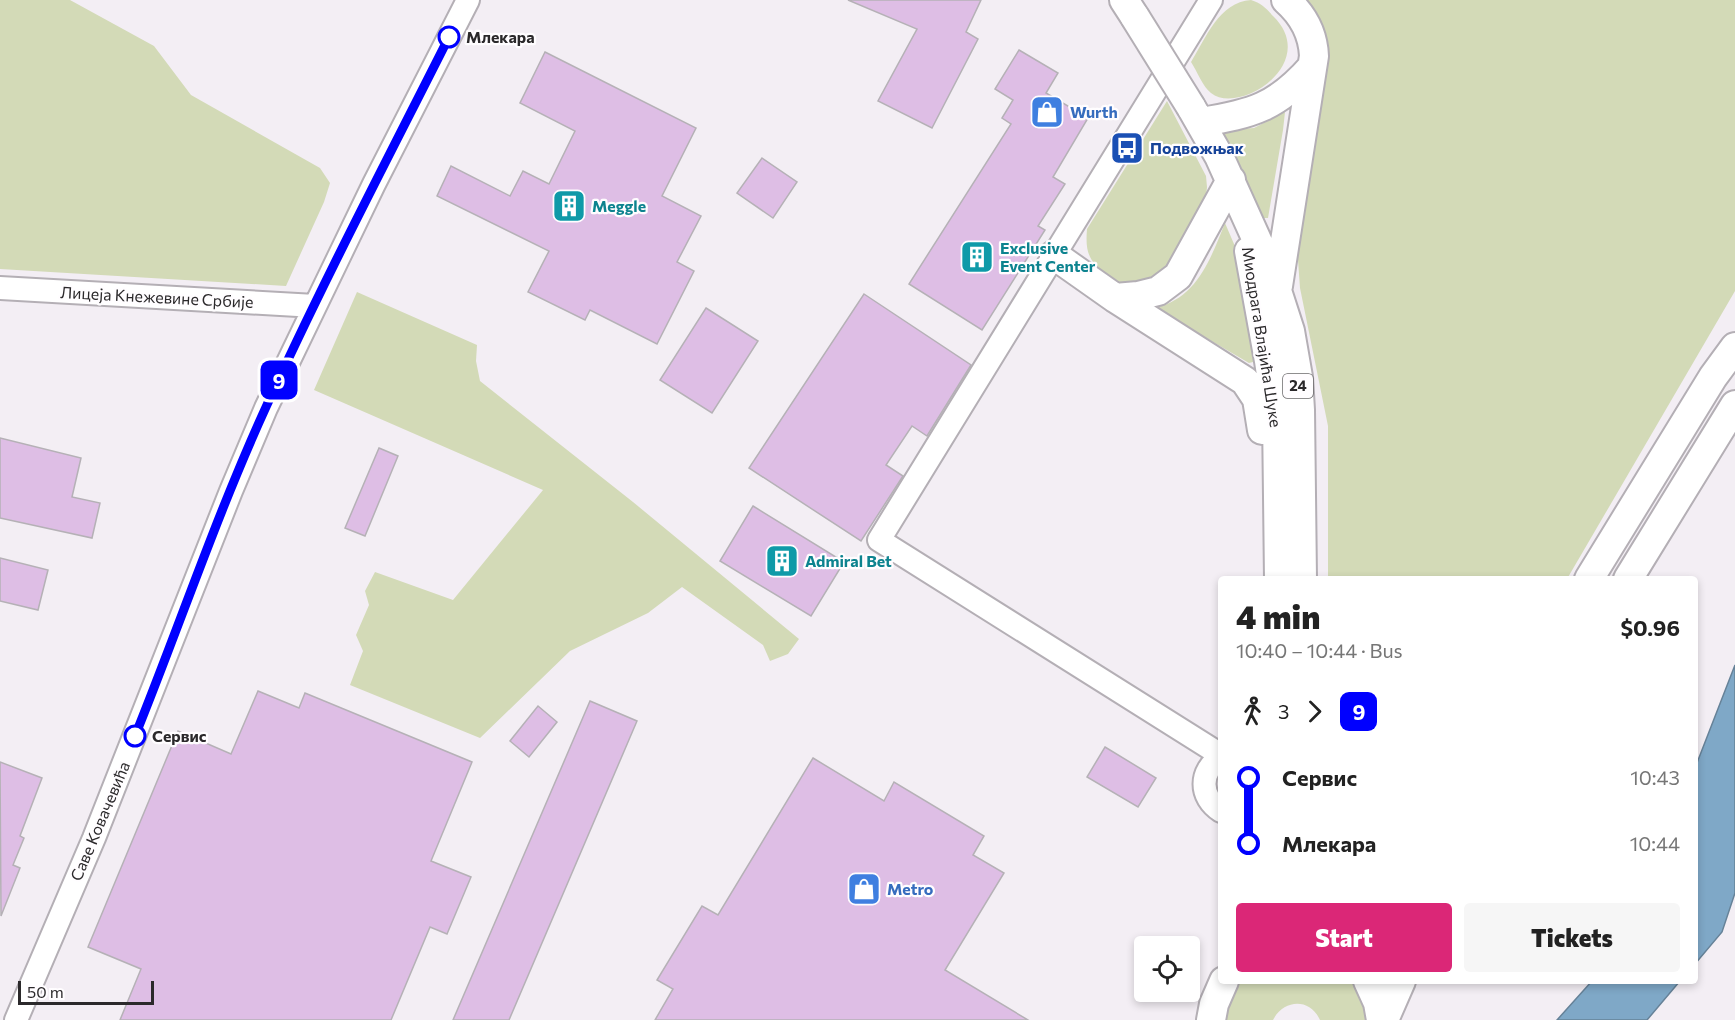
<!DOCTYPE html>
<html lang="en">
<head>
<meta charset="utf-8">
<style>
	:root { --surface:#fff; --page:#f6f6f6; --text:#222; --muted:#767676; --accent:#db2777 }
	body { margin:0; font-family:Commissioner,sans-serif; background:var(--page); color:var(--text); height:100vh; display:flex; flex-direction:column; font-size:22px; white-space:nowrap }
	* { box-sizing:border-box; margin:0 }
	p { font-size:20px; color:var(--muted) }
	.icon { flex:none; width:33px; height:33px; fill:none; stroke:currentColor; stroke-width:2; stroke-linecap:round; stroke-linejoin:round }
	.map { position:relative; flex:1; overflow:hidden }
	.details { position:absolute; left:1218px; top:576px; width:480px; height:408px; display:flex; flex-direction:column; background:var(--surface); border-radius:6px; box-shadow:0 3px 9px #0003 }
	.details>* { flex:none }
	.badge { padding:0 12px; border-radius:9px; font-size:21px; line-height:39px }
	.fabs { position:absolute; left:1134px; top:936px; display:grid; gap:12px }
	.fabs a { display:grid; place-items:center; width:66px; height:66px; border-radius:6px; background:var(--surface); box-shadow:0 3px 9px #0003; font-size:30px }
	.scale { position:absolute; left:18px; bottom:15px; width:136px; box-sizing:border-box; padding-left:6px; border:3px solid #2b292b; border-top:0; font-size:16px; line-height:21px; white-space:nowrap; color:#2b292b; -webkit-text-stroke:4px #fffdff; paint-order:stroke }
	.map>.badge { position:absolute; translate:-50% -50%; box-shadow:0 0 0 3px #fff }
	.legs { display:flex; align-items:center; gap:9px; height:66px; padding:0 18px; font-size:20px }
	.legs p { margin-inline-start:auto }
	.headline { display:flex; align-items:center; justify-content:space-between; height:102px; padding:0 18px }
	h1 { font-size:33px; font-weight:800; line-height:45px }
	.button { display:flex; gap:12px; margin-top:auto; padding:12px 18px }
	.button a { flex:1; height:69px; border-radius:6px; background:var(--accent); color:#fff; font-size:24px; font-weight:800; line-height:69px; text-align:center }
	.button a+a { background:var(--page); color:var(--text) }
	ul { padding:0 18px; list-style:none }
	li { display:flex; align-items:center; gap:21px; height:66px; font-size:22px }
	li i { display:grid; place-items:center; width:9px; height:100%; margin:0 8px; background:currentColor }
	li i::after { content:''; width:15px; height:15px; margin:-8px; border:4px solid; border-radius:50%; background:var(--surface) }
	li p { margin-inline-start:auto }
	li:first-child i { background:linear-gradient(#0000 50%,currentColor 0) }
	li:last-child i { background:linear-gradient(currentColor 50%,#0000 0) }
	.map>svg:first-child { display:block }
</style>
</head>
<body>
<div class="map">
<svg width="1735" height="1020" viewBox="0 0 1735 1020">
	<rect width="100%" height="100%" fill="#f3eef4"/>
	<path fill="#d3dab7" d="M0,0H70L154,46L191,95L320,168L330,183L324,202L286,286L0,269Z
		M1251,0C1261,3 1266,8 1273,16C1321,63 1239,116 1211,93C1203,87 1197,71 1191,62C1206,38 1219,2 1251,0Z
		M1302,0H1735V291L1567,579H1328V426L1300,288L1297,246L1327,60C1327,33 1318,22 1302,0Z
		M1167,101L1206,176L1207,187L1206,198L1164,275C1154,278 1141,285 1132,284C1123,284 1116,281 1110,276C1089,263 1085,253 1087,229Z
		M1285,112L1283,130L1268,218H1264L1222,130L1254,128Z
		M1225,223L1237,251L1257,361L1249,363L1155,308C1197,298 1210,260 1225,223Z
		M357,292L477,345L476,361L480,381L633,502L799,639L788,654L770,661L763,645L682,587L648,613L570,651L480,738L350,685L363,651L356,635L369,605L365,591L375,572L453,600L543,490L314,390Z
		M1240,981H1354L1370,1020H1320C1310,998 1284,999 1273,1020H1224L1228,1004Z"/>
	<path fill="#7fa8c7" stroke="#668298" stroke-width="1.5" d="M1735,665V893L1722,932L1695,964V768Z
		M1592,981H1680L1647,1020H1557Z"/>
	<path fill="#debee5" stroke="#b5b1b6" stroke-width="1.5" d="M848,0H981L966,32L978,39L932,128L878,101L917,29Z
		M1019,50L1058,73L1046,93L1088,118L1053,177L1065,184L1038,226L1045,230L982,330L909,284L1011,124L1002,118L1013,100L995,89Z
		M545,52L696,128L662,196L701,216L677,262L694,271L657,344L590,310L585,320L528,292L549,251L437,196L451,166L510,196L523,171L549,184L575,131L520,103Z
		M762,158L797,182L773,218L737,193Z
		M864,294L971,365L927,436L912,426L886,465L903,476L861,541L749,468Z
		M706,308L758,341L712,413L660,380Z
		M0,438L81,458L72,497L100,503L92,538L0,518Z
		M379,448L398,456L365,536L345,528Z
		M753,506L844,562L811,616L720,561Z
		M0,558L48,570L38,610L0,601Z
		M258,691L299,708L305,693L472,762L431,861L471,877L447,934L430,927L391,1020H120L141,969L88,947L178,731L231,754Z
		M590,701L637,721L509,1020H453Z
		M538,706L557,722L529,757L510,741Z
		M1105,747L1156,778L1138,807L1087,777Z
		M813,758L884,801L894,782L984,836L973,855L1004,873L945,970L1028,1020H655L673,989L657,980L702,906L718,915Z
		M0,762L42,778L20,836L24,838L13,865L20,868L1,916Z"/>
	<g fill="none" stroke-linecap="round" stroke-linejoin="round">
		<g stroke="#b4afb5" stroke-width="26">
			<path id="minor" d="M1211,0L879,540L1221,755
				M0,288L315,306
				M1221,757C1199,771 1199,797 1221,811
				M16,1020L94,838L231,491L266,408L374,184L468,0"/>
		</g>
		<g stroke="#b4afb5" stroke-width="32">
			<path id="major" d="M1124,0L1135,17
				M1191,107L1219,156L1270,269L1290,331L1298,377L1300,410L1302,579
				M1201,122C1252,114 1277,107 1312,67
				M1249,251L1269,361L1277,415L1279,579
				M1054,255L1115,298L1245,381L1257,399L1262,430
				M1278,286L1314,56C1313,33 1303,15 1286,0
				M1115,298L1138,296L1158,291L1178,276L1231,180
				M1589,579L1713,377L1735,347
				M1628,579L1735,405
				M1368,981L1378,1003L1381,1020
				M1211,1020L1214,1004L1224,981
				M1384,1020L1401,981"/>
		</g>
		<use href="#minor" stroke="#fff" stroke-width="22"/>
		<use href="#major" stroke="#fff" stroke-width="28"/>
		<g stroke="#b4afb5" stroke-width="32" stroke-linecap="butt">
			<path id="major-bridge" d="M1135,17L1191,107"/>
		</g>
		<use href="#major-bridge" stroke="#fff" stroke-width="28"/>
	</g>
	<g fill="none" stroke-linecap="round" stroke-linejoin="round">
		<g stroke="#fff" stroke-width="14">
			<path id="line-1" d="M135,736C179,627 217,514 266,407C323,282 387,160 449,37"/>
		</g>
		<use href="#line-1" stroke="#00f" stroke-width="9"/>
	</g>
	<defs>
		<g id="shop-square" transform="scale(1.725)"><rect x="-9" y="-9" width="18" height="18" rx="4" fill="#3f7fe0" stroke="#fffdff"/><path d="M-5-2.5h2.3a2.7 3.5 0 0 1 5.4 0H5L5.5 6h-11ZM-1.5-2.5h3a1.5 2.3 0 0 0-3 0Z" fill="#fff"/></g>
		<g id="bus-square" transform="scale(1.725)"><rect x="-9" y="-9" width="18" height="18" rx="4" fill="#1a4fb4" stroke="#fffdff"/><path d="M-5-6H5V4H4V6H2V4H-2V6H-4V4H-5ZM-3.5-4V0h7V-4ZM-3.5 1.2v1.5H-2V1.2ZM2 1.2v1.5H3.5V1.2Z" fill="#fff"/></g>
		<g id="building-square" transform="scale(1.725)"><rect x="-9" y="-9" width="18" height="18" rx="4" fill="#0f9aa8" stroke="#fffdff"/><path d="M-4-6H4V6H1V3H-1V6H-4ZM-2.5-4.3h1.7v1.8h-1.7ZM.8-4.3h1.7v1.8H.8ZM-2.5-1h1.7V.8h-1.7ZM.8-1h1.7V.8H.8Z" fill="#fff"/></g>
	</defs>
	<g fill-rule="evenodd">
		<use href="#shop-square" x="1047" y="112"/>
		<use href="#bus-square" x="1127" y="148"/>
		<use href="#building-square" x="569" y="206"/>
		<use href="#building-square" x="977" y="257"/>
		<use href="#building-square" x="782" y="561"/>
		<use href="#shop-square" x="864" y="889"/>
	</g>
	<g fill="#fff" stroke="#00f" stroke-width="3">
		<circle cx="449" cy="37" r="10"/>
		<circle cx="135" cy="736" r="10"/>
	</g>
	<g text-anchor="middle" stroke-width="4.5" stroke-linejoin="round" paint-order="stroke">
		<rect fill="#fffdff" stroke="#6b696b" stroke-width="1.5" x="1283" y="374" width="30" height="24" rx="4.5"/>
		<g font-size="15" font-weight="bold" fill="#2b292b">
			<text x="1298" y="391">24</text>
		</g>
		<g font-size="16" font-weight="bold" fill="#2b292b" stroke="#fffdff" text-anchor="start">
			<text x="466" y="43">Млекара</text>
			<text x="152" y="742">Сервис</text>
		</g>
		<g font-size="16" font-weight="bold" fill="#366cbe" stroke="#fffdff" text-anchor="start">
			<text x="1070" y="118">Wurth</text>
			<text x="887" y="895">Metro</text>
		</g>
		<g font-size="16" font-weight="bold" fill="#164399" stroke="#fffdff" text-anchor="start">
			<text x="1150" y="154">Подвожњак</text>
		</g>
		<g font-size="16" font-weight="bold" fill="#0d838f" stroke="#fffdff" text-anchor="start">
			<text x="592" y="212">Meggle</text>
			<text x="1000" y="254">Exclusive<tspan x="1000" dy="18">Event Center</tspan></text>
			<text x="805" y="567">Admiral Bet</text>
		</g>
		<g font-size="16" fill="#2b292b" stroke="#fffdff">
			<text transform="translate(157 297) rotate(3)" y="6">Лицеја Кнежевине Србије</text>
			<text transform="translate(1262 337) rotate(81)" y="6">Миодрага Влајића Шуке</text>
			<text transform="translate(100 821) rotate(-67)" y="6">Саве Ковачевића</text>
		</g>
	</g>
</svg>
<div class="fabs">
<a><svg class="icon" aria-label="locate" viewBox="0 0 24 24"><circle cx="12" cy="12" r="6"/><path d="M12 2v4M12 18v4M2 12h4M18 12h4"/></svg></a>
</div>
<div class="scale">50 m</div>
<b class="badge" style="left:279px;top:380px;background:#00f;color:#fff">9</b>
<section class="details">
<div class="headline"><div><h1>4 min</h1><p>10:40 – 10:44 · Bus</p></div><b>$0.96</b></div>
<div class="legs"><svg class="icon" aria-label="walk" viewBox="0 0 24 24"><circle cx="13" cy="4" r="2"/><path d="M13 8l-2 6 4 7M11 14l-3 7M7 12l3-4h3l4 4"/></svg>3<svg class="icon" aria-label="forward" viewBox="0 0 24 24"><path d="M9 5l7 7-7 7"/></svg><b class="badge" style="background:#00f;color:#fff">9</b></div>
<ul>
<li><i style="color:#00f"></i><b>Сервис</b><p>10:43</p></li>
<li><i style="color:#00f"></i><b>Млекара</b><p>10:44</p></li>
</ul>
<div class="button"><a>Start</a><a>Tickets</a></div>
</section>
</div>
</body>
</html>
